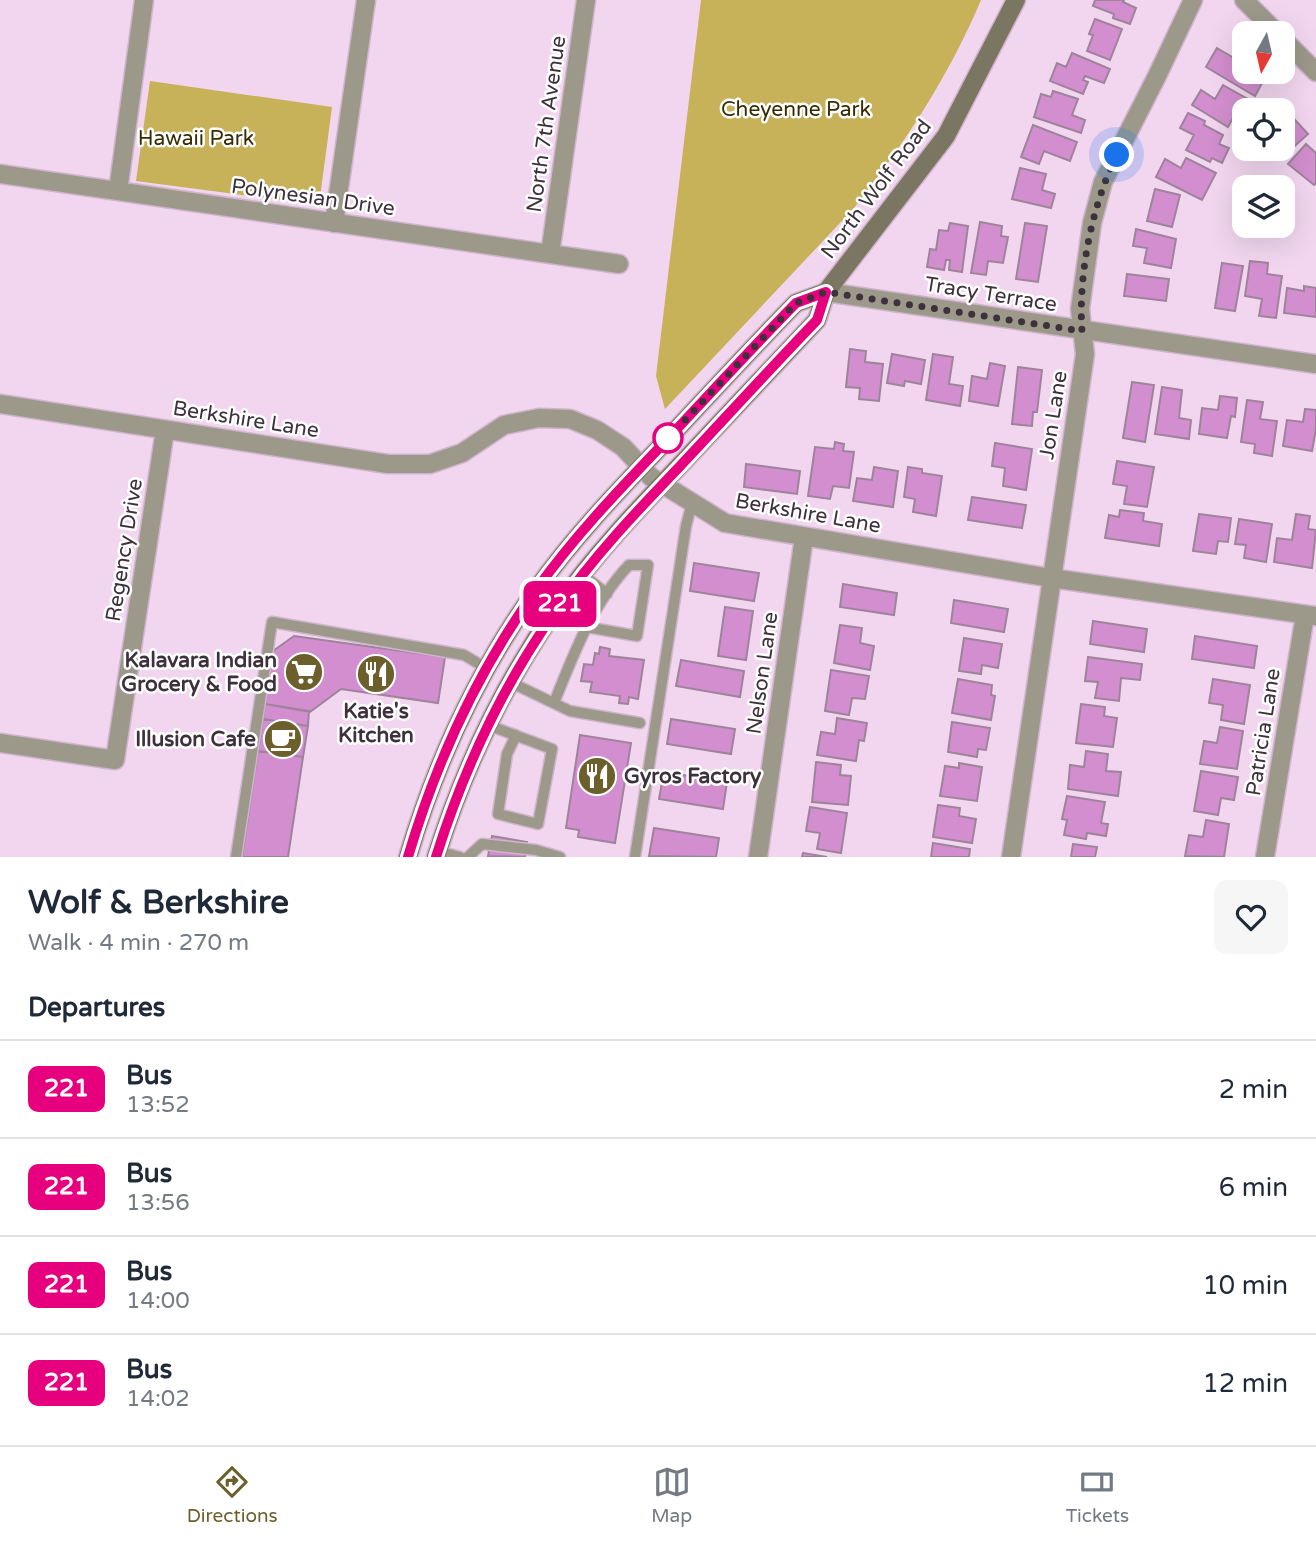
<!DOCTYPE html>
<html lang="en">
<head>
<meta charset="utf-8">
<style>
	:root { --surface:#fff; --page:#f6f6f7; --text:#1f2937; --muted:#747a83; --line:#e0e1e3; --accent:#6c5f2c }
	body { margin:0; font-family:"Varela Round",sans-serif; background:var(--page); color:var(--text); height:100vh; display:flex; flex-direction:column; font-size:26px; white-space:nowrap }
	* { box-sizing:border-box; margin:0 }
	p { font-size:23px; color:var(--muted) }
	.icon { flex:none; width:38px; height:38px; fill:none; stroke:currentColor; stroke-width:2; stroke-linecap:round; stroke-linejoin:round }
	.map { position:relative; height:857px; overflow:hidden }
	.details { display:flex; flex-direction:column; background:var(--surface); flex:1 }
	.details>* { flex:none }
	.badge { padding:0 14px; border-radius:10px; font-size:24px; line-height:46px }
	.needle { width:46px; rotate:188deg }
	.controls { position:absolute; left:1232px; top:21px; display:grid; gap:14px }
	.controls a { display:grid; place-items:center; width:63px; height:63px; border-radius:14px; background:var(--surface); box-shadow:0 7px 28px #0002; font-size:35px }
	.you { position:absolute; width:35px; height:35px; margin:-18px; border:5px solid #fff; border-radius:50%; background:#1a73e8; box-shadow:0 0 0 10px #1a73e833 }
	.map>.badge { position:absolute; translate:-50% -50%; box-shadow:0 0 0 4px #fff }
	h2 { padding:0 28px; font-size:26px; line-height:63px }
	.round { display:grid; place-items:center; flex:none; width:74px; height:74px; border-radius:14px; background:var(--page) }
	.head { display:flex; align-items:center; justify-content:space-between; height:119px; padding:0 28px }
	h1 { font-size:33px; font-weight:700; line-height:52px }
	ul { padding:0; list-style:none }
	li { display:flex; align-items:center; gap:21px; height:98px; padding:0 28px; border-top:2px solid var(--line) }
	li div { flex:1 }
	li b { display:block; font-size:26px }
	li em { font-style:normal }
	li .badge { min-width:77px; font-weight:700; text-align:center }
	.menu { display:flex; justify-content:space-around; align-items:center; height:98px; border-top:2px solid var(--line); background:var(--surface); font-size:19px; color:var(--muted) }
	.menu a { display:grid; justify-items:center; gap:4px }
	.menu .active { color:var(--accent) }
	.map>svg:first-child { display:block }
</style>
</head>
<body>
<div class="map">
<svg width="1316" height="857" viewBox="0 0 1316 857">
	<rect width="100%" height="100%" fill="#f2d6ef"/>
	<path fill="#c7b159" d="M701,0H981C949,76 905,143 854,208L665,409L656,376Z
		M150,81L332,107L319,205L136,181Z"/>
	<path fill="#d28ece" stroke="#9d849b" stroke-width="2" d="M1095,0H1124L1123,2L1136,8L1130,24L1113,18L1114,14L1093,6Z
		M1095,19L1122,29L1110,60L1087,51L1093,35L1089,34Z
		M1217,48L1244,64V72H1258L1266,76L1255,96L1206,67Z
		M1072,53L1110,69L1104,83L1085,76L1083,80L1088,82L1083,94L1050,81L1057,63L1066,67Z
		M1223,85L1253,102L1249,110H1244L1243,119L1235,114L1228,127L1192,105L1201,90L1215,99Z
		M1053,91L1078,99L1072,115L1085,120L1081,133L1034,117L1041,94L1051,97Z
		M1286,110L1308,134L1287,153L1283,148V113Z
		M1188,113L1205,121L1204,125L1223,135L1219,144L1229,148L1222,163L1212,158L1210,162L1186,150L1194,135L1180,128Z
		M1033,125L1077,142L1070,161L1044,151L1039,164L1021,157Z
		M1306,144L1316,153V183L1314,185L1288,164Z
		M1186,158L1216,173L1202,200L1156,177L1165,159L1181,168Z
		M1020,168L1046,174L1042,190L1055,194L1051,208L1012,199Z
		M1155,189L1180,195L1172,227L1147,221Z
		M980,222L1002,226L1001,236L1008,237L1003,263L988,261L986,275L971,273Z
		M950,223L968,226L962,272L949,270L950,260H946L944,270L927,267L930,249L936,250L939,230L948,231Z
		M1025,223L1047,226L1038,282L1016,279Z
		M1136,229L1176,239L1171,268L1144,263L1147,248L1133,246Z
		M1250,261L1268,263L1267,274L1282,276L1276,318L1259,316L1262,299L1245,296Z
		M1222,263L1243,266L1235,311L1215,308Z
		M1127,274L1169,279L1166,301L1124,296Z
		M1304,286L1316,288V317L1284,313L1287,288L1304,291Z
		M850,349L866,351L865,362L883,364L879,401L859,399L860,388L846,387Z
		M892,354L925,360L921,384L905,381L904,386L887,383Z
		M933,354L953,357L949,384L963,386L960,406L926,400Z
		M990,363L1005,366L998,406L969,401L972,376L987,379Z
		M1018,367L1042,370L1037,412H1033L1032,426L1012,424Z
		M1132,382L1154,385L1145,442L1123,438Z
		M1162,387L1182,390L1179,418L1191,420L1189,439L1155,434Z
		M1220,396L1237,398L1235,417L1231,416L1227,438L1199,434L1202,408L1218,410Z
		M1247,400L1263,402L1260,419L1277,421L1272,456L1254,453L1255,444L1241,442Z
		M1305,409L1316,410V429L1312,451L1283,446L1287,420L1303,422Z
		M835,442L844,444L843,451L854,452L849,488L833,486L830,499L808,496L815,447L834,449Z
		M995,443L1032,449L1026,490L1003,486L1005,468L992,466Z
		M1117,461L1154,467L1147,507L1124,504L1127,486L1113,484Z
		M746,464L800,471L797,494L744,487Z
		M874,467L898,471L893,507L853,501L857,478L872,480Z
		M908,467L922,469V473L942,476L936,516L913,512L915,499L904,497Z
		M972,497L1026,505L1022,528L968,520Z
		M1120,510L1144,513L1143,521L1162,524L1159,546L1105,538L1109,515L1119,517Z
		M1199,514L1231,518L1228,542L1218,541L1216,554L1193,551Z
		M1296,514L1310,516L1308,529L1316,530L1312,568L1274,562L1277,538L1292,540Z
		M1239,519L1272,524L1266,562L1244,558L1246,545L1235,544Z
		M694,563L759,573L754,601L690,591Z
		M843,584L897,593L894,615L840,607Z
		M954,600L1008,609L1004,632L951,623Z
		M725,607L753,611L746,660L718,656Z
		M1093,621L1147,629L1144,652L1090,644Z
		M840,625L862,628L860,643L874,646L870,670L834,663Z
		M294,636L445,657L438,703L341,689L310,712L265,704L273,651Z
		M1195,636L1257,646L1254,668L1192,659Z
		M964,638L1002,644L998,668L982,665L981,674L959,671Z
		M600,647L610,649L609,656L644,660L638,699L629,697L628,704L619,703L620,696L590,692L592,682L581,681L584,664L593,665L595,653L599,654Z
		M1088,657L1142,664L1140,680L1121,678L1119,701L1095,698L1098,682L1085,681Z
		M681,660L744,671L740,697L676,686Z
		M831,670L869,676L865,699L852,698L849,715L825,711Z
		M958,679L992,685L991,695L995,696L991,720L952,713Z
		M1213,679L1250,685L1244,724L1221,720L1223,705L1209,703Z
		M265,704L309,711L308,726L263,719Z
		M1081,704L1105,707L1104,716L1117,718L1113,747L1076,743Z
		M837,718L867,723L864,741L859,740L856,761L817,755L821,732L835,734Z
		M263,719L308,726L303,757L258,751Z
		M671,719L735,729L731,754L667,744Z
		M952,722L990,728L986,750L978,749L977,757L948,752Z
		M1220,727L1243,731L1237,769L1200,764L1204,741L1217,743Z
		M580,735L631,743L615,843L578,837L579,830L566,828Z
		M258,751L303,757L288,857H242Z
		M1086,751L1108,754L1106,771L1121,772L1118,796L1068,789L1070,765L1084,767Z
		M816,762L841,765L840,775L851,776L848,805L812,802Z
		M959,763L982,767L977,801L940,796L945,766L959,768Z
		M1201,771L1238,777L1234,800L1221,798L1218,815L1194,811Z
		M664,772L727,782L723,809L659,799Z
		M1067,796L1105,802L1101,823L1108,824L1106,836L1087,833L1086,839L1064,835L1067,820L1062,819Z
		M938,805L960,808L959,816L976,819L972,843L933,837Z
		M810,807L847,813L841,853L817,849L820,833L806,831Z
		M1206,820L1229,824L1224,857L1185,856L1189,835L1203,837Z
		M654,828L719,838L716,857L649,856Z
		M492,836L527,842L525,857L488,856Z
		M933,843L970,849L969,857H931Z
		M1073,844L1097,847L1095,857H1071Z
		M803,853L827,857H802Z"/>
	<g fill="none" stroke-linecap="round" stroke-linejoin="round">
		<g stroke="#ceb5cb" stroke-width="13">
			<path id="service" d="M582,574L607,594
				M510,682L570,711L640,723
				M554,703C573,655 593,603 629,565H648L637,636L587,627
				M488,725L552,749L538,824L498,814L507,754L516,735
				M438,851L460,857
				M236,857L272,622L464,655L486,668
				M468,857L482,844L536,850L560,857
				M635,857L686,526L692,503"/>
		</g>
		<g stroke="#ceb5cb" stroke-width="21">
			<path id="minor" d="M1244,0L1277,33
				M1283,39L1316,72
				M0,174L619,264
				M118,191L144,0
				M334,223L366,0
				M550,254L586,0
				M826,292L1316,364
				M0,404L388,464H430L462,453L504,425L539,418L570,419L597,430L623,447L651,477L725,523L1051,578L1316,616
				M0,743L115,760L165,430
				M758,857L804,537
				M1011,857L1085,354L1080,309L1092,223L1103,182L1157,76L1193,0
				M1265,857L1305,615"/>
		</g>
		<g stroke="#ceb5cb" stroke-width="21">
			<path id="secondary" d="M408,857C436,762 478,671 536,590C573,538 617,492 661,446C706,398 750,350 796,303L826,292
				M436,857C464,768 503,685 556,609C594,555 640,507 685,460C729,413 773,367 817,320L826,292L946,136L1016,0"/>
		</g>
		<use href="#service" stroke="#9c998b" stroke-width="10"/>
		<use href="#minor" stroke="#9c998b" stroke-width="18"/>
		<use href="#secondary" stroke="#7b7662" stroke-width="18"/>
	</g>
	<g fill="none" stroke-linecap="round" stroke-linejoin="round">
		<g stroke="#fff" stroke-width="16">
			<path id="line" d="M408,857C436,762 478,671 536,590C573,538 617,492 661,446C706,398 750,350 796,303L826,292L817,320C771,368 727,416 682,464C638,510 593,557 557,609C503,685 464,768 436,857"/>
		</g>
		<use href="#line" stroke="#e6007e" stroke-width="10"/>
		<path stroke="#3d323c" stroke-width="7" stroke-dasharray="0 12.6" d="M668,438L796,303L826,292L1082,331C1078,275 1092,204 1117,155"/>
	</g>
	<defs>
		<g id="supermarket-disc" transform="scale(2.0125)"><circle r="9.5" fill="#6c5f2c" stroke="#fff"/><path d="M-6-5.5h2.5l.6 2H6L4.5 2H-2.5L-4.4-4H-6ZM-1.5 3.2a1.3 1.3 0 1 0 .1 0ZM3 3.2a1.3 1.3 0 1 0 .1 0Z" fill="#fff"/></g>
		<g id="restaurant-disc" transform="scale(2.0125)"><circle r="9.5" fill="#6c5f2c" stroke="#fff"/><path d="M-5-6h1v4h1v-4h1v4h1v-4h1v5L-1.5 .5V6h-2V.5L-5-1ZM5-6V6H3V1.5H1.5Q1.5-4 5-6Z" fill="#fff"/></g>
		<g id="cafe-disc" transform="scale(2.0125)"><circle r="9.5" fill="#6c5f2c" stroke="#fff"/><path d="M-5.5-4.5H6V0H3Q3 3.5 0 3.5H-2.5Q-5.5 3.5-5.5 0ZM3-3.2v2h1.7v-2ZM-6 4.5H4V6H-6Z" fill="#fff"/></g>
	</defs>
	<g fill-rule="evenodd">
		<use href="#supermarket-disc" x="304" y="672"/>
		<use href="#restaurant-disc" x="376" y="674"/>
		<use href="#cafe-disc" x="283" y="739"/>
		<use href="#restaurant-disc" x="597" y="776"/>
	</g>
	<circle fill="#fff" stroke="#e6007e" stroke-width="3.5" cx="668" cy="438" r="14"/>
	<g text-anchor="middle" stroke-width="5" stroke-linejoin="round" paint-order="stroke">
		<g font-size="21" fill="#362c02" stroke="#fff">
			<text x="796" y="116">Cheyenne Park</text>
			<text x="196" y="145">Hawaii Park</text>
		</g>
		<g font-size="21" fill="#3d323c" stroke="#fff">
			<text transform="translate(546 124) rotate(-82)" y="7">North 7th Avenue</text>
			<text transform="translate(876 189) rotate(-53)" y="7">North Wolf Road</text>
			<text transform="translate(313 197) rotate(8)" y="7">Polynesian Drive</text>
			<text transform="translate(991 294) rotate(9)" y="7">Tracy Terrace</text>
			<text transform="translate(1053 415) rotate(-81)" y="7">Jon Lane</text>
			<text transform="translate(246 419) rotate(9)" y="7">Berkshire Lane</text>
			<text transform="translate(808 513) rotate(10)" y="7">Berkshire Lane</text>
			<text transform="translate(124 550) rotate(-81)" y="7">Regency Drive</text>
			<text transform="translate(762 673) rotate(-82)" y="7">Nelson Lane</text>
			<text transform="translate(1263 732) rotate(-81)" y="7">Patricia Lane</text>
		</g>
		<g font-size="21" font-weight="bold" fill="#3d323c" stroke="#fff" text-anchor="end">
			<text x="277" y="667">Kalavara Indian<tspan x="277" dy="24">Grocery &amp; Food</tspan></text>
			<text x="376" y="718" text-anchor="middle">Katie's<tspan x="376" dy="24">Kitchen</tspan></text>
			<text x="256" y="746">Illusion Cafe</text>
			<text x="624" y="783" text-anchor="start">Gyros Factory</text>
		</g>
	</g>
</svg>
<div class="controls">
<a><svg class="needle" viewBox="-14 -14 28 28"><path d="M0-13l5 13h-10z" fill="#e53935"/><path d="M0 13l5-13h-10z" fill="#747a83"/></svg></a>
<a><svg class="icon" aria-label="locate" viewBox="0 0 24 24"><circle cx="12" cy="12" r="6"/><path d="M12 2v4M12 18v4M2 12h4M18 12h4"/></svg></a>
<a><svg class="icon" aria-label="layers" viewBox="0 0 24 24"><path d="M12 4l9 5-9 5-9-5zM3 14l9 5 9-5"/></svg></a>
</div>
<div class="you" style="left:1117px;top:155px"></div>
<b class="badge" style="left:560px;top:604px;background:#e6007e;color:#fff">221</b>
</div>
<section class="details">
<div class="head"><div><h1>Wolf &amp; Berkshire</h1><p>Walk · 4 min · 270 m</p></div><a class="round"><svg class="icon" aria-label="heart" viewBox="0 0 24 24"><path d="M12 20l-8-8c-3-5 5-10 8-4 3-6 11-1 8 4z"/></svg></a></div>
<h2>Departures</h2>
<ul>
<li><span class="badge" style="background:#e6007e;color:#fff">221</span><div><b>Bus</b><p>13:52</p></div><em>2 min</em></li>
<li><span class="badge" style="background:#e6007e;color:#fff">221</span><div><b>Bus</b><p>13:56</p></div><em>6 min</em></li>
<li><span class="badge" style="background:#e6007e;color:#fff">221</span><div><b>Bus</b><p>14:00</p></div><em>10 min</em></li>
<li><span class="badge" style="background:#e6007e;color:#fff">221</span><div><b>Bus</b><p>14:02</p></div><em>12 min</em></li>
</ul>
</section>
<nav class="menu">
<a class="active"><svg class="icon" aria-label="directions" viewBox="0 0 24 24"><path d="M12 3l9 9-9 9-9-9zM9 14v-3h6M13 9l2 2-2 2"/></svg>Directions</a>
<a><svg class="icon" aria-label="map" viewBox="0 0 24 24"><path d="M3 6l6-2 6 2 6-2v14l-6 2-6-2-6 2zM9 4v14M15 6v14"/></svg>Map</a>
<a><svg class="icon" aria-label="tickets" viewBox="0 0 24 24"><path d="M3 7h18v10H3zM15 7v10"/></svg>Tickets</a>
</nav>
</body>
</html>
